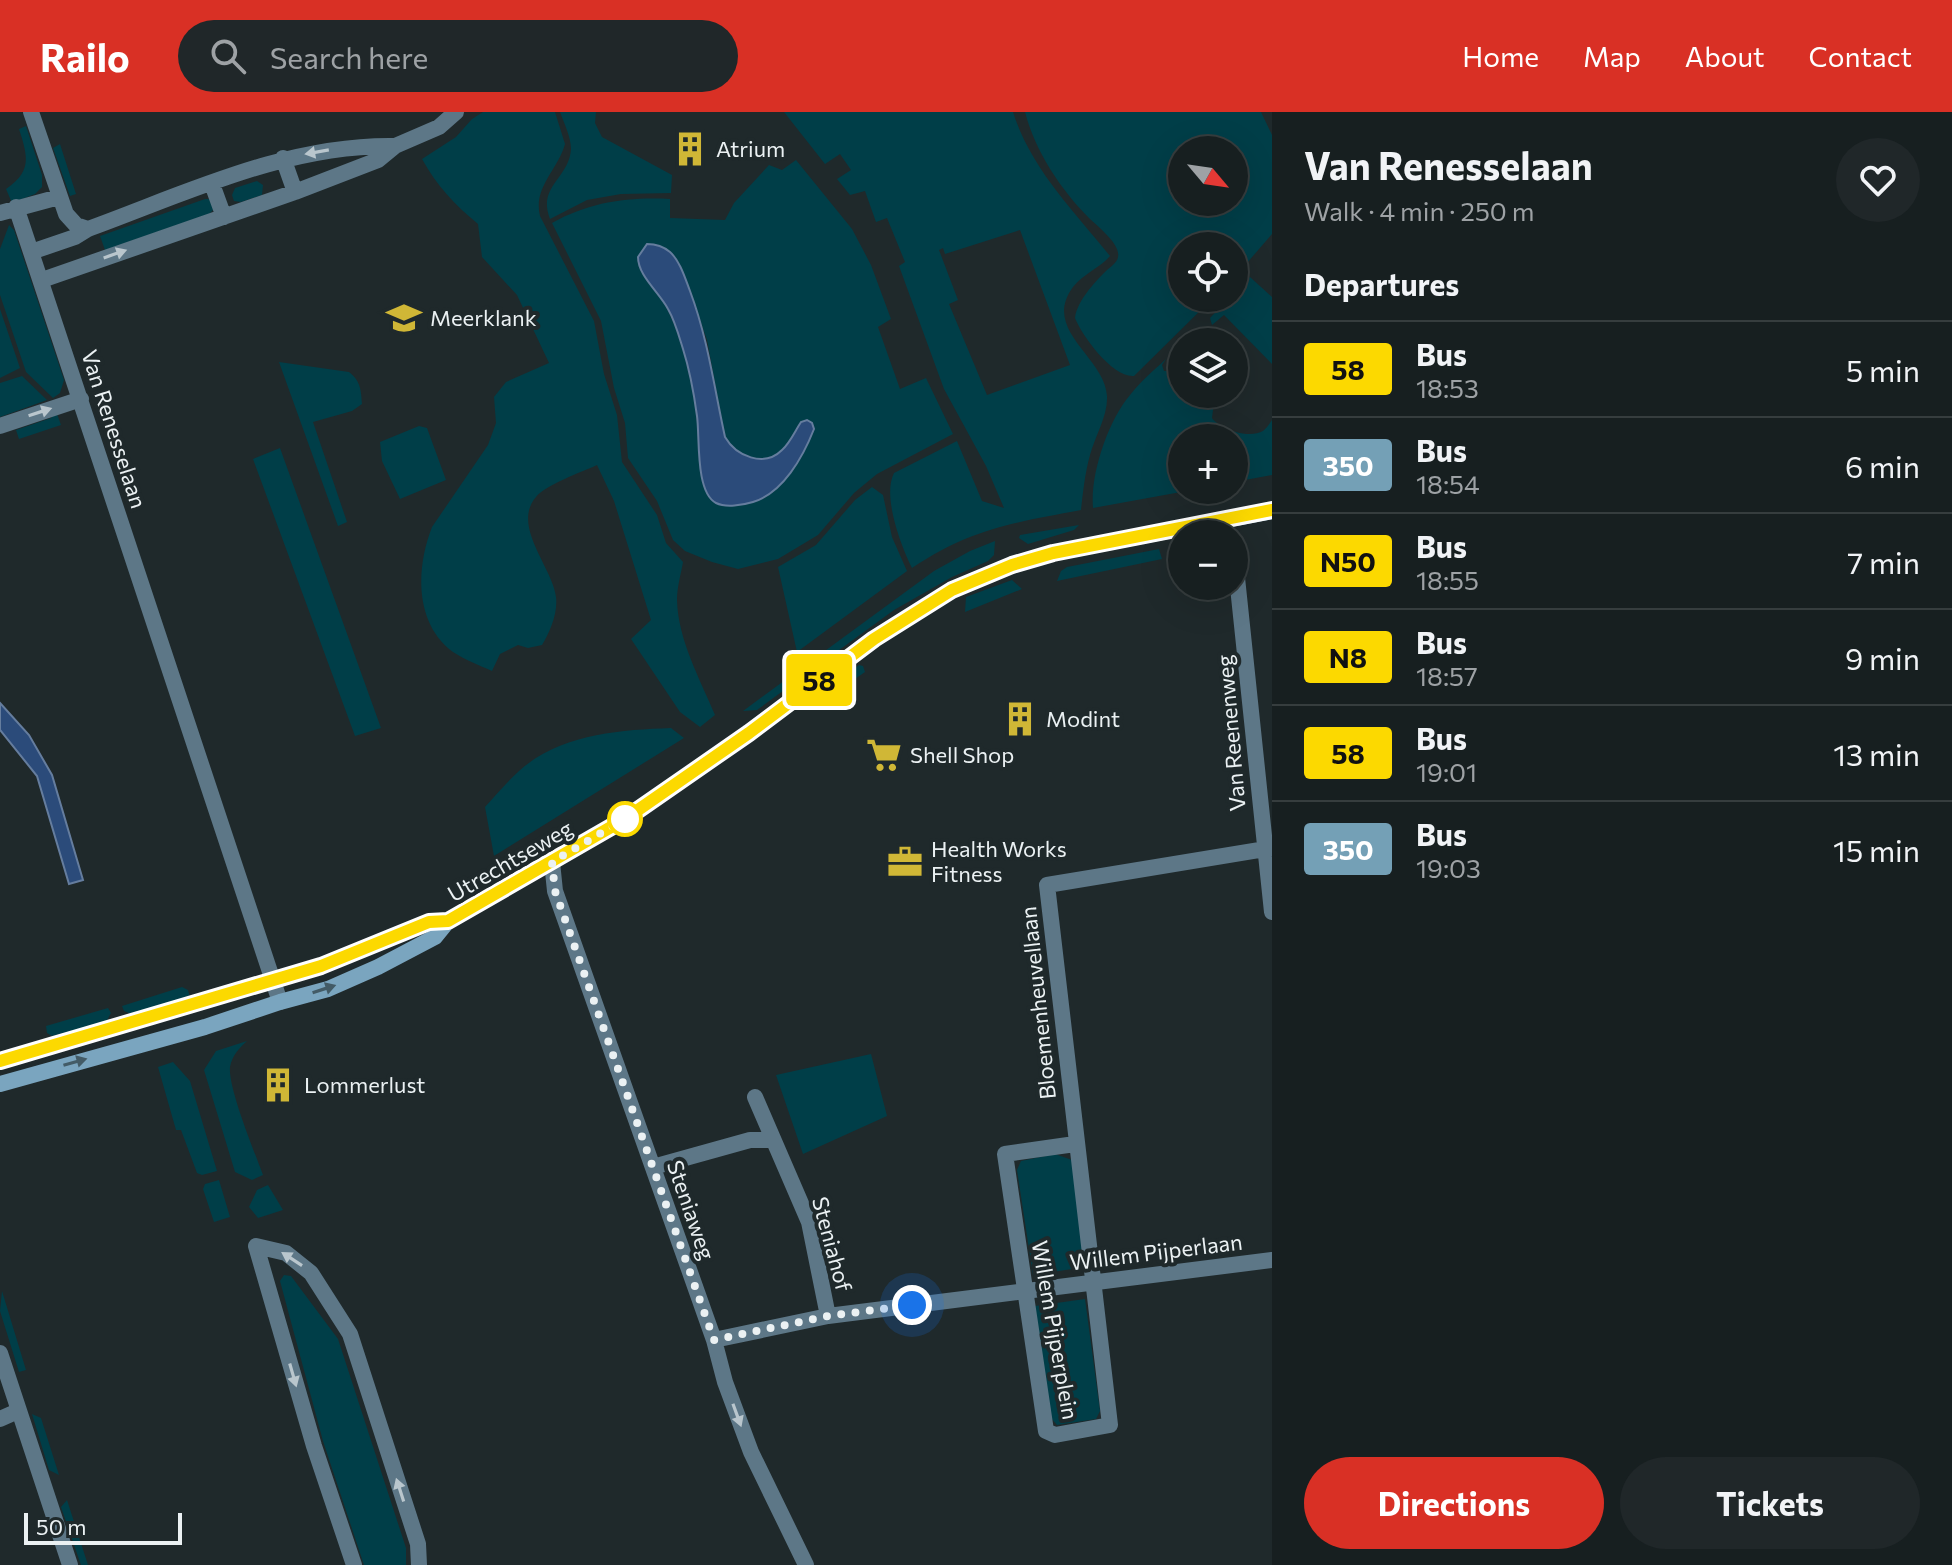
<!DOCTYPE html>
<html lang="en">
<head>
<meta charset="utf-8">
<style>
	:root { --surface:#171f20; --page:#202729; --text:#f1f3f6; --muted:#9ea2a5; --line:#363d3e; --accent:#d93025 }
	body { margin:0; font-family:Commissioner,sans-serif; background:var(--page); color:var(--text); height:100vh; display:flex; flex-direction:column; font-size:30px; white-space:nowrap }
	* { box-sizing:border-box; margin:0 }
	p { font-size:26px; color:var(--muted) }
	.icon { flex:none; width:44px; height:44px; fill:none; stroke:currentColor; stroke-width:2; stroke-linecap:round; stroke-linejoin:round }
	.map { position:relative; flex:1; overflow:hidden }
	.panel { display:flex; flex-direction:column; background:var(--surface); width:680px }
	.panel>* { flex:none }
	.badge { padding:0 16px; border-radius:6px; font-size:28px; line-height:52px }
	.needle { width:52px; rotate:119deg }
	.buttons { position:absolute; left:1168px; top:24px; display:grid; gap:16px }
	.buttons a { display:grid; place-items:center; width:80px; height:80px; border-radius:50%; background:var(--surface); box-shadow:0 8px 32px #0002,0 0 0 2px var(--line); font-size:40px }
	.scale { position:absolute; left:24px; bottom:20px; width:158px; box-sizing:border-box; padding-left:8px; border:4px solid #ebf1f3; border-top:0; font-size:22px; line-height:28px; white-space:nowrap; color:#ebf1f3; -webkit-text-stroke:6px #1f292b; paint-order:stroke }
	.you { position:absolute; width:40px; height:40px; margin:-20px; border:6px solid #fff; border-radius:50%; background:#1a73e8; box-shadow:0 0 0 12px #1a73e833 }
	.map>.badge { position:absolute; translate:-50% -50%; box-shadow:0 0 0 4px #fff }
	h2 { padding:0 32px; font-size:30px; line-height:72px }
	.round { display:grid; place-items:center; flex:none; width:84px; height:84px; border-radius:42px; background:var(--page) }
	.summary { display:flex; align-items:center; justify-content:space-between; height:136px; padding:0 32px }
	h1 { font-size:38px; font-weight:700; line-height:60px }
	.primary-button { display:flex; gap:16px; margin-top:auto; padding:16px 32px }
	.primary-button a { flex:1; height:92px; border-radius:48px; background:var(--accent); color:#fff; font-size:32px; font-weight:700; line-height:92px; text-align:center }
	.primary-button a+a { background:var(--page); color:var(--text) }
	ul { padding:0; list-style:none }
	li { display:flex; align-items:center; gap:24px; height:96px; padding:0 32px; border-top:2px solid var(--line) }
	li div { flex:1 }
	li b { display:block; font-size:30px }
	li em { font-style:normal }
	li .badge { min-width:88px; font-weight:700; text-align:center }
	header { display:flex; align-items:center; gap:48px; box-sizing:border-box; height:112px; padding:0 40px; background:var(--accent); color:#fff }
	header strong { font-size:38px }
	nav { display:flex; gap:44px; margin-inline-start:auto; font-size:28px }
	.search { width:560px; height:72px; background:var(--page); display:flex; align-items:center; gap:20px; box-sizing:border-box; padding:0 28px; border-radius:44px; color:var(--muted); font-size:30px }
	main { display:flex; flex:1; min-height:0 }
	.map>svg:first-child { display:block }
</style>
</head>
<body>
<header>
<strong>Railo</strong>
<div class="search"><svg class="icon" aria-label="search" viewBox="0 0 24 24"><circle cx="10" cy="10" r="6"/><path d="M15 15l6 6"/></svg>Search here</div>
<nav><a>Home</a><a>Map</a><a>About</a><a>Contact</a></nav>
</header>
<main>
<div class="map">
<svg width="1272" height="1453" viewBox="0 0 1272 1453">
	<rect width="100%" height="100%" fill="#1f292b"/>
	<path fill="#003e48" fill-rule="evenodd" d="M483,0H555L565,32C558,58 533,75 540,104L594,209L604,262L617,303L622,350L657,403L666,431L683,450C681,462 677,475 677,488C678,528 700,567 715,603L700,615L680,600L631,527L651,508L614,389L597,353C582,360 545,373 536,385C511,414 553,456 556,485C558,501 550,520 542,533L528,536L518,533L500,542L492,559C479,553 465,548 453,540C414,511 416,456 432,415L488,333L496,311L494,285L506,270L549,251L517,183L482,145L478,112C455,93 437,74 422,47L456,25L472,7Z
		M560,0H596L595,11L602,25L672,63L671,81L621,82L587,88L550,107C537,74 569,67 571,37C571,25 564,11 560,0Z
		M784,0H1013C1031,57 1074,99 1110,144C1101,155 1083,162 1073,175C1041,218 1105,245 1107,284C1108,304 1095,324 1090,343C1085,361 1083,380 1081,398C1013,411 972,416 912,456C901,434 882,384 894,361L957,329L982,389L1004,396L986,354L944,277L899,154L905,150L887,106L876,110L865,79L850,83L837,67L851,58L840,42L825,52ZM1020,118L1070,253L987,283L949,192L958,188L939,138L943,136L945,142Z
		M1025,0H1261L1272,23V122L1234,166V134H1182V186H1213L1134,264C1113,266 1082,224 1075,206C1077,189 1094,171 1106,159C1110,155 1117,151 1118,145C1121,132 1097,114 1089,106C1061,78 1035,39 1025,0ZM1182,38H1234V90H1182Z
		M26,14L42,63V75L35,82L12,91L6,77C32,59 28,45 19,17Z
		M60,32L76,82L70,84L53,36Z
		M796,48L852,117L871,153L891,207L878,215L900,277L926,266L953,322L877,362L854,381L818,423L778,447L738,457L712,450L685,439L673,428L657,389L628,346L625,311L614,276L601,209L552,111C590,90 627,85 670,87V106L725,108L734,91L769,53L782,58ZM675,146L686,169L707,228L725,325C736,343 761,355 780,340C790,333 795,318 803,309L807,308L814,317C806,338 785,376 764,386C758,389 751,390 745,392L700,347C697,290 688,230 658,180Z
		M257,69L263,73L262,83L241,90L234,89L232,83L235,76Z
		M205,87H209L214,97L209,102L105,138L100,124Z
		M9,113L14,118L64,268L60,281L53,286L26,260L0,183V137Z
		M1250,165L1272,185V252L1224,203L1212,213L1210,206L1229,186H1234V181Z
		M0,197L20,256L0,266Z
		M1166,247L1162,253L1164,259L1182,258V282H1215L1212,306C1221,318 1249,327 1263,319C1266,317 1270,311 1272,308V363L1234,370V326H1182V378H1192L1093,396C1090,362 1108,309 1130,283C1140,270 1154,258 1166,247Z
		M279,250L349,260C361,269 361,279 362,292L352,299L313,310L347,410L338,414Z
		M22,264L47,288L0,305V271Z
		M56,299L61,313L19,327L16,318L51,306Z
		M419,314L427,316L446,368L400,387L382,349L380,330Z
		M280,336L381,616L355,624L253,347Z
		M872,375L883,383L892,425L907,459L797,540L778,455L816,433L855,388Z
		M1079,413L1074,418L1028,432L1019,426L1020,423Z
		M995,429L994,443L988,449L952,465L894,498L757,598L743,599L934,459L970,439Z
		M1159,437L1162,447L1057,469L1061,459L1067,455Z
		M1012,468L1022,477L965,500L966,485Z
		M859,553L863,554L865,560L828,586L821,585V581Z
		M671,616L684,626L494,744L485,695C496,683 507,670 519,659C560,622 619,618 671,616Z
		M182,875L188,878L190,885L131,902L124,899L122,894Z
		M108,896L111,901L106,910L52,924L47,921L46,914Z
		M247,929C239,936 232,944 230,955C228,976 255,1041 263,1063L252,1068L235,1060L204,958L216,939Z
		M871,942L887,1004L803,1042L776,963Z
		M173,950L190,969L217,1059L202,1063L197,1061L181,1018H176L158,955Z
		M1055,1042L1072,1048L1085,1155L1033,1163L1017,1058L1021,1049Z
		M219,1068L230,1105L214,1110L203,1077L205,1072Z
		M268,1073L283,1098L258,1106L249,1095L257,1078Z
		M284,1163L291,1164L338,1227L406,1436V1453H364L323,1329L280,1169Z
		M2,1179L26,1258L19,1260L0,1199Z
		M1085,1187L1100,1299L1096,1307L1057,1313L1051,1306L1035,1194Z
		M32,1302L41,1306L59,1363L49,1358Z
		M67,1388L88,1453H81L61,1395Z"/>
	<path fill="#2b4b7a" stroke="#657d9e" stroke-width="2" d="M647,132C656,132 663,134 670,140C680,149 685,166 690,179C708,227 714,275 725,325C736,344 764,356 782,338C790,331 795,319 801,310L807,308L812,311L814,317C803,345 783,381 753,390C743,393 726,396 716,391C695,380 700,325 697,304C694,282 690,259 683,237C679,224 675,209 668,197C659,180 638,164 638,145Z
		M0,591L29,623L52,663L83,768L69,772L37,664L0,618Z"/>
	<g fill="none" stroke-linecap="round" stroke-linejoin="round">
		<path stroke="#5d7787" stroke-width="16" d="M31,0L66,102L76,113L88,117
			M283,46L295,80
			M212,72L224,105
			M16,95L280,890
			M0,101L59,85
			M31,140L75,125L88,117C187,81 287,32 395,34
			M42,168L295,80L378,48L395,34L439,15L456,0
			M0,314L81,287
			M1234,437L1272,800
			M552,750L555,779L714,1228L725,1270L751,1340L806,1453
			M755,985L809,1110L828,1204
			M1075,1032L1005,1042L1046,1319L1055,1323L1110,1313L1047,773L1272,736
			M653,1055L750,1028H773
			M714,1228L828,1204L1272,1148
			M0,1241L70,1453
			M0,1307L18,1299
			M354,1453L314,1334L256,1134L286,1141L311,1161L350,1222L418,1432L419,1453"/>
		<path stroke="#7aa5bf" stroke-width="16" d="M0,949L321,854L429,810L448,809
			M0,972L205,915L280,890L328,877L378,855L435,825L448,809L625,707L749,621L874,527L952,478L1012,453L1053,441L1272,399"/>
	</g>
	<defs><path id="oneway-solid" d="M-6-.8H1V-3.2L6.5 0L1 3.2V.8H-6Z" transform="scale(2)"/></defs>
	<g fill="#b9c6cd">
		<use href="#oneway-solid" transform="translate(317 40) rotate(170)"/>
		<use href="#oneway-solid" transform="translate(115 142) rotate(-19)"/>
		<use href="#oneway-solid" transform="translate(40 300) rotate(-18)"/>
		<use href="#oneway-solid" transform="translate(292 1147) rotate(-147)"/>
		<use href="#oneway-solid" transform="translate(293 1263) rotate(74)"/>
		<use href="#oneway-solid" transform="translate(737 1303) rotate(70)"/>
		<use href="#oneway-solid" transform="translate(400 1378) rotate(-108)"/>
	</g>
	<g fill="#435b66">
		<use href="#oneway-solid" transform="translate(324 877) rotate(-18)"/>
		<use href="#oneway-solid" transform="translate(75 950) rotate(-16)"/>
	</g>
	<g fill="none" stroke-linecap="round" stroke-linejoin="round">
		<g stroke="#fff" stroke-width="18">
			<path id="line" d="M0,949L321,854L429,810L448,809L625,707L749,621L874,527L952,478L1012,453L1053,441L1272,398"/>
		</g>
		<use href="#line" stroke="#fcd900" stroke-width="12"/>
		<path stroke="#ebf1f3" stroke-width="8" stroke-dasharray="0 14.4" d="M625,707L552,750L555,779L714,1228L828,1204L912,1193"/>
	</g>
	<defs>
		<g id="building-bare" transform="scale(2.76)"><path d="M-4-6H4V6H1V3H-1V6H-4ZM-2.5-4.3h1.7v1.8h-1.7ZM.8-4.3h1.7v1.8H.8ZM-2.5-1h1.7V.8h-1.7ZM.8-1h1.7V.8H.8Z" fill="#d0b736" stroke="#1f292b" stroke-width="2.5" paint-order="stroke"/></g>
		<g id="school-bare" transform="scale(2.76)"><path d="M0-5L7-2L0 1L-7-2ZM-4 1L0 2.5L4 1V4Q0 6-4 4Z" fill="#d0b736" stroke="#1f292b" stroke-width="2.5" paint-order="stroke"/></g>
		<g id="supermarket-bare" transform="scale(2.76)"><path d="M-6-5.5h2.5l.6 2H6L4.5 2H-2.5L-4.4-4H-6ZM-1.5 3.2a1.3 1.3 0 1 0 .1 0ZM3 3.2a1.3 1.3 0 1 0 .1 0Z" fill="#d0b736" stroke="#1f292b" stroke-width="2.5" paint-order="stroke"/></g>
		<g id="office-bare" transform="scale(2.76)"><path d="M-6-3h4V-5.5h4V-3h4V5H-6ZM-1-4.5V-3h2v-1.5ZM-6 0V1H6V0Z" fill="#d0b736" stroke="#1f292b" stroke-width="2.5" paint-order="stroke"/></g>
	</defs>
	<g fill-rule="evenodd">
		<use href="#building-bare" x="690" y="37"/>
		<use href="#school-bare" x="404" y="206"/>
		<use href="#building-bare" x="1020" y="607"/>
		<use href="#supermarket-bare" x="884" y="643"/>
		<use href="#office-bare" x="905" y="750"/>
		<use href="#building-bare" x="278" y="973"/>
	</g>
	<circle fill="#fff" stroke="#fcd900" stroke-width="4" cx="625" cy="707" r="16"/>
	<g text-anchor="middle" stroke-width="8" stroke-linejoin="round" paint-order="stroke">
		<g font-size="22" fill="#ebf1f3" stroke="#1f292b" text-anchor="start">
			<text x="716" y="45">Atrium</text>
			<text x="430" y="214">Meerklank</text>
			<text x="1046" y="615">Modint</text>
			<text x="910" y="651">Shell Shop</text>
			<text x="931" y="745">Health Works<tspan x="931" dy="25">Fitness</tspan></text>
			<text x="304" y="981">Lommerlust</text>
		</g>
		<g font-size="22" fill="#ebf1f3" stroke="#1f292b">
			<text transform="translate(114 317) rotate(72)" y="8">Van Renesselaan</text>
			<text transform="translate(1231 621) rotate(-95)" y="8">Van Reenenweg</text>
			<text transform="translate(510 749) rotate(-30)" y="8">Utrechtseweg</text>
			<text transform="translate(1038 891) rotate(-96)" y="8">Bloemenheuvellaan</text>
			<text transform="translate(691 1098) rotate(71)" y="8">Steniaweg</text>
			<text transform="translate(832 1132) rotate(75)" y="8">Steniahof</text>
			<text transform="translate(1156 1140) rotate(-7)" y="8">Willem Pijperlaan</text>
			<text transform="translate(1055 1218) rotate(80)" y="8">Willem Pijperplein</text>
		</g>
	</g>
</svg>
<div class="buttons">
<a><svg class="needle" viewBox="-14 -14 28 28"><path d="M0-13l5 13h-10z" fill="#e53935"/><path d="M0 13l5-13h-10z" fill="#9ea2a5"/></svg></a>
<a><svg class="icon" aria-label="locate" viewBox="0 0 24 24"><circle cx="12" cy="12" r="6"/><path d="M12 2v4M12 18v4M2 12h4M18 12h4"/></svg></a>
<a><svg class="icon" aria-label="layers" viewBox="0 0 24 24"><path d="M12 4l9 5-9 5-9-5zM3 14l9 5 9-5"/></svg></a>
<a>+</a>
<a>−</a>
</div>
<div class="scale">50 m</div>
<div class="you" style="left:912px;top:1193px"></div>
<b class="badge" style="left:819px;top:568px;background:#fcd900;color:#111">58</b>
</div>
<section class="panel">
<div class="summary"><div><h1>Van Renesselaan</h1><p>Walk · 4 min · 250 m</p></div><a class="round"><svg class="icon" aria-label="heart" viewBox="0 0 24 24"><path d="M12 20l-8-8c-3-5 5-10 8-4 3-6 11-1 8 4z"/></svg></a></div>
<h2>Departures</h2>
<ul>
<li><span class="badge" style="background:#fcd900;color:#111">58</span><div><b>Bus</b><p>18:53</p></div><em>5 min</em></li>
<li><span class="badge" style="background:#74a0b6;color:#fff">350</span><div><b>Bus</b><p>18:54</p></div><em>6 min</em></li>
<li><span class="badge" style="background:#fcd900;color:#111">N50</span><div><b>Bus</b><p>18:55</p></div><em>7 min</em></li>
<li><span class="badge" style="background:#fcd900;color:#111">N8</span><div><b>Bus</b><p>18:57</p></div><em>9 min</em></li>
<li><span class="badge" style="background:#fcd900;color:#111">58</span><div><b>Bus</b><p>19:01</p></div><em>13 min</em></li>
<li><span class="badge" style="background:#74a0b6;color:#fff">350</span><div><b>Bus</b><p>19:03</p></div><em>15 min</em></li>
</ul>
<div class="primary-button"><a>Directions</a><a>Tickets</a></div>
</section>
</main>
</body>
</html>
